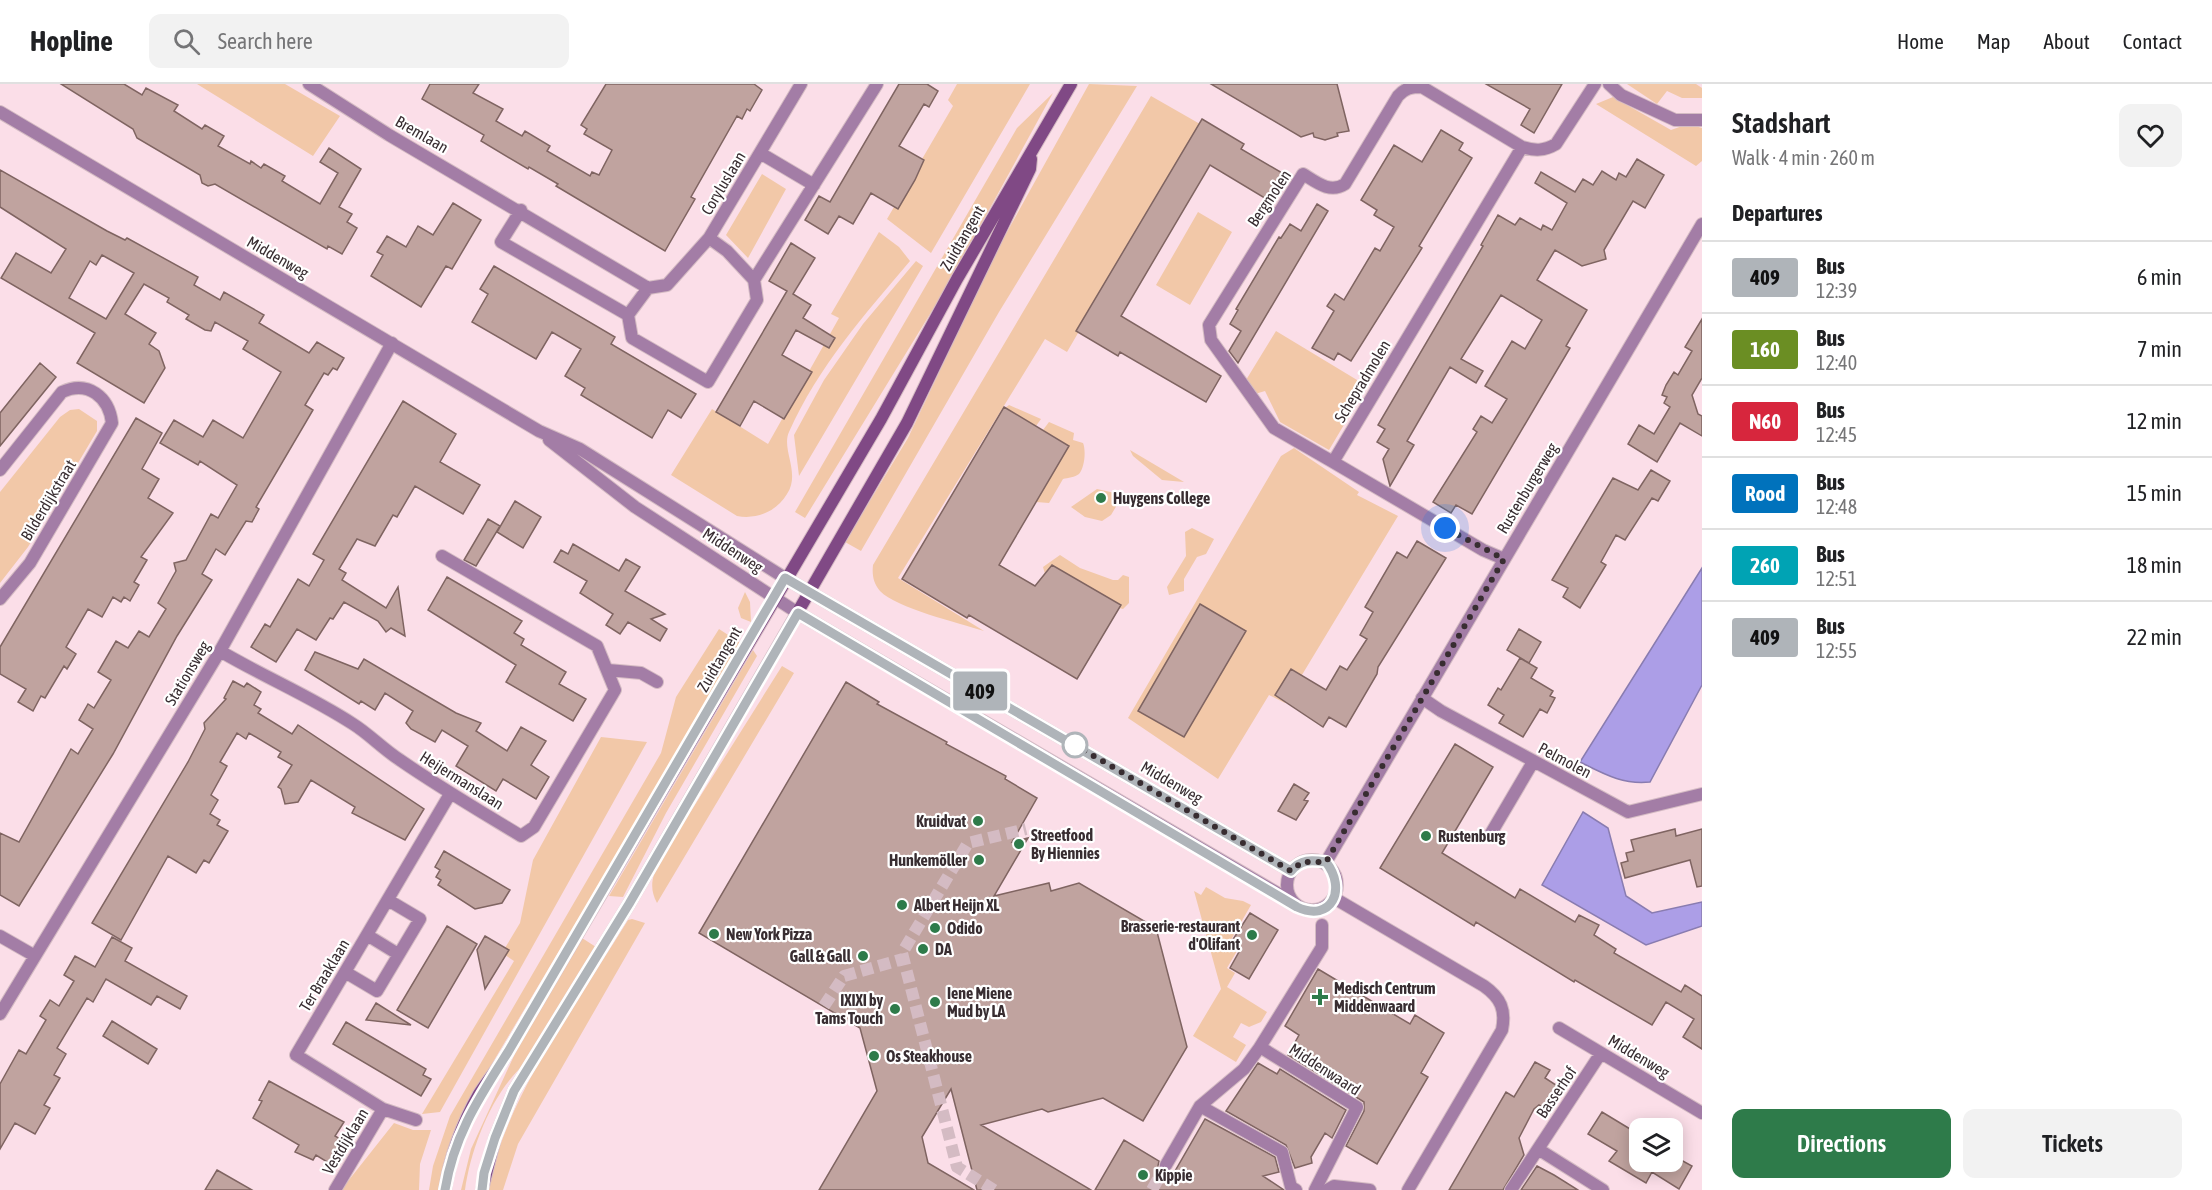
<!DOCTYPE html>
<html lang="en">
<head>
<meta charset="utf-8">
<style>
	:root { --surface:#fff; --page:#f2f2f2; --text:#202124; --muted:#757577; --line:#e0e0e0; --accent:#2e7b4a }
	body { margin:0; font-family:"Asap Condensed",sans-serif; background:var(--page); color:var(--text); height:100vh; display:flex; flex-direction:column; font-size:22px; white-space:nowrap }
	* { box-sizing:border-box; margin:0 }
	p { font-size:20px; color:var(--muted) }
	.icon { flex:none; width:33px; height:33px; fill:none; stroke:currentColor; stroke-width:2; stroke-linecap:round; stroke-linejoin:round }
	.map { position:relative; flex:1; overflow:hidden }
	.side { display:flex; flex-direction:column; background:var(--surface); width:510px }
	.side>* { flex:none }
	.badge { padding:0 12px; border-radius:4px; font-size:21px; line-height:39px }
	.buttons { position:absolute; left:1629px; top:1034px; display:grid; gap:12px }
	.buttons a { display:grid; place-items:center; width:54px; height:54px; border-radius:12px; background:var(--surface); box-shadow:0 3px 15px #0003; font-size:30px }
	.you { position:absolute; width:30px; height:30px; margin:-15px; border:4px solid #fff; border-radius:50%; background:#1a73e8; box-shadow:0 0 0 9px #1a73e833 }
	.map>.badge { position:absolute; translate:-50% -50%; box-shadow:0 0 0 3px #fff }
	h2 { padding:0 30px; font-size:22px; line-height:54px }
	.round { display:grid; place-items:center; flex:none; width:63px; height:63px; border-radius:12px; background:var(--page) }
	.overview { display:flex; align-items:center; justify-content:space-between; height:102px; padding:0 30px }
	h1 { font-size:28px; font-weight:600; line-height:45px }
	.cta { display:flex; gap:12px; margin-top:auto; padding:12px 30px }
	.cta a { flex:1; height:69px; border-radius:12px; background:var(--accent); color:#fff; font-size:24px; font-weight:600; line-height:69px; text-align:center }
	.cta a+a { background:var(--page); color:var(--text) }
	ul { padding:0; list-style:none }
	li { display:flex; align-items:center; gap:18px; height:72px; padding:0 30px; border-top:2px solid var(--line) }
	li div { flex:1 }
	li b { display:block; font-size:22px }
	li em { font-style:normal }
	li .badge { min-width:66px; font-weight:700; text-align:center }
	header { display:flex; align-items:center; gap:36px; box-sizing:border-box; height:84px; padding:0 30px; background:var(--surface); border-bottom:2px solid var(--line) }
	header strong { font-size:28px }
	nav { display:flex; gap:33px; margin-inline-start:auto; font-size:21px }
	.search { width:420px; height:54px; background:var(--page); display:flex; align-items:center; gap:15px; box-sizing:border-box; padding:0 21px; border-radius:12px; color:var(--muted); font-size:22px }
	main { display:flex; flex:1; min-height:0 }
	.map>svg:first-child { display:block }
</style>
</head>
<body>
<header>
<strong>Hopline</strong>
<div class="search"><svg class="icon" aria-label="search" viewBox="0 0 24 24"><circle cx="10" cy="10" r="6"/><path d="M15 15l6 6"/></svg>Search here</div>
<nav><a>Home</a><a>Map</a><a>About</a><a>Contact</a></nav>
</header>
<main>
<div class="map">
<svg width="1702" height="1106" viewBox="0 0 1702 1106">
	<rect width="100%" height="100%" fill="#fbdee8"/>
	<path fill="#f2c8a8" d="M197,0H285L340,32L313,72Z
		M957,0H1030L931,169L887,135L953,22L948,16Z
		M1089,0L1137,2L999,228L861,467L845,458L908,354L996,168Z
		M1627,0H1696L1702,4V14H1682L1667,7L1657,20Z
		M1053,9L949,199L805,434L795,428L1017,44Z
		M1151,12L1200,40L1067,268L1045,255L898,494L984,547C959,539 896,524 880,507C873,499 872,490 873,481Z
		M1613,13L1671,46L1688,40L1702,44V77L1696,82L1596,20Z
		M762,90L786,105L748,174L726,151Z
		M1198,128L1232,148L1190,221L1156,201Z
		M879,148L899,163L910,177C865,230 818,283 789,348C781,365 801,389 787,410C777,427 757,436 737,432L671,391L712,325L768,360L839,234L831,230Z
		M916,177L923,182L799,392L794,351L824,296L863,240Z
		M1276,247L1367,302L1329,366L1280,338L1265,307L1255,310L1246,296Z
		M1009,321L1041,335L1036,342L1005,324Z
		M79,325L97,337V347L28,463L0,499V408L60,333L70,326Z
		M1049,338L1074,349L1073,356L1083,359C1086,366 1085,383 1079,390C1075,393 1068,394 1063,395L1049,419L1036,418L1069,362L1043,346Z
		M1294,364L1359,408L1357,411L1398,432L1285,619L1269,611L1218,695L1128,634L1281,372Z
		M1130,366L1184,398L1162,396L1133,372Z
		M1097,405L1115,409L1120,416L1111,431L1102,437L1085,433L1071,423Z
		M1192,444L1214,455L1206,470L1197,473L1184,495V507L1169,511L1167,503L1186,472L1185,448Z
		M1060,471L1080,484L1113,496H1118L1123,491L1129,493V519L1123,525L1119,524L1120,521L1052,481L1045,490L1043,483Z
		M745,508L750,518L751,538L741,534L738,524Z
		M719,545L742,560L465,1025L453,1052L438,1106H429L433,1082L450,1032L661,669L676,613Z
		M753,566L757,572L666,729L623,813L609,812Z
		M782,582L794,589L657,819C649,804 652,793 659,778Z
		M601,653L647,658L440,1028L422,1030L514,877L502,869L520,839L533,776Z
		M1206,803L1225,814L1243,817L1251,821L1228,861L1237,867L1227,884L1235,889L1227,903L1267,928L1261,938L1249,943L1241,939L1233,953L1246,961L1236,978L1193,952L1221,905L1194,807L1201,811Z
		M632,835L645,839L518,1060L503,1106H488C506,1011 578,918 628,836Z
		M582,854L596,863L527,978C493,1006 471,1063 465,1106H461L471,1065L518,963Z
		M394,1039L413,1046H431L420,1080L419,1106H341Z"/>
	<path fill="#ac9ee7" stroke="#897cb0" stroke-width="1.5" d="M1702,484V601L1650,698C1623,701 1604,690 1580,678Z
		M1583,728L1608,744L1626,812L1652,829L1702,818V842L1646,861L1542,801Z"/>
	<path fill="#c0a39f" stroke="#7f6461" stroke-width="1.5" fill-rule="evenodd" d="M61,0H124L142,11L146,4L178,21L174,27L202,45L205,41L224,52L218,62L250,80L251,77L261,84L264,80L285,92L282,97L320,120L338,89L320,78L329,64L361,85L339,123L352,130L347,138L357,144L342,170L328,162L327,165L215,100L208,102L202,99L200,91L137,54L133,45Z
		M430,0H479L473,9L503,25L496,37L522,52L525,47L550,62L547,67L590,92L592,88L599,91L612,66L584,50L587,45L581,41L606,0H754L762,6L750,27L747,25L742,35L737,32L691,113L695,115L665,167L556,102L558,100L529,83L528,85L481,57L484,51L422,15Z
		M899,0H927L938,7L929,23L924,20L899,62L924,76L915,96L898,125L871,109L853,140L839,132L828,150L805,136L819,112L830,118Z
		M1211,0H1337L1349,47L1337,49L1338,52L1325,56L1314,53L1313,49L1301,53Z
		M1486,0H1562L1534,49L1521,41L1530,25Z
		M1202,35L1244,60L1241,65L1284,90L1268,116L1210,81L1121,232L1221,292L1206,318L1120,268L1118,272L1076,247Z
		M1441,46L1463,59L1459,66L1472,74L1419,162L1422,164L1351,277L1338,269L1334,276L1312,264L1334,227L1327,222L1335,210L1344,216L1375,164L1380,167L1394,143L1374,131L1377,126L1361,116L1394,61L1422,78Z
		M1637,75L1664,91L1645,124L1633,117L1604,166L1606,175L1582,182L1555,166L1537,196L1587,226L1566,262L1570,264L1472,430L1456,421L1451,429L1433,418L1477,348L1473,345L1481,332L1492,339L1507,315L1485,302L1512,257L1525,265L1542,236L1501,211L1461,275L1483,287L1476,299L1450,283L1407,357L1414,361L1390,402L1383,375L1389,365L1377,358L1385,345L1378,341L1483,162L1481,161L1498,131L1515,141L1520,134L1541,146L1543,141L1552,146L1567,119L1535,99L1541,88L1575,108L1583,95L1593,101L1602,87L1616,96L1619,89L1626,93Z
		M0,86L107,147L125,156L127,154L198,193L194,201L220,216L224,208L264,231L259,239L309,269L317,258L344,274L337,286L333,284L328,291L324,289L305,321L313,326L256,423L259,425L252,438L246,437L225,471L216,465L202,490L212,496L177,552L113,670L19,822L0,811V749L19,758L71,665L78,670L93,645L79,636L88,620L94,624L111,596L98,588L116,557L128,564L139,547L149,553L166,525L158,519L176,487L174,479L186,476L211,430L218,434L237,401L200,377L198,381L160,359L174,336L203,353L213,336L243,354L281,288L243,265L248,257L215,238L211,247L205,246L186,235L189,231L167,218L169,214L144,200L125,230L156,249L149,260L159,267L165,284L144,319L77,279L95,249L1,194L16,169L51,189L66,165L0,123ZM102,171L134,189L106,235L69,214L90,177L96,181Z
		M453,119L481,136L452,185L446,182L421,223L371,192L383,171L377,168L387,152L406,163L418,142L433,151Z
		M1317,120L1328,127L1238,279L1229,267L1241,247L1230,240L1238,226L1236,225L1279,153L1281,154L1290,140L1301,147Z
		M791,159L815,174L793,210L811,221L803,234L835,254L829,264L796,246L782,271L812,288L784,335L754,317L740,342L716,328L787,207L769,197Z
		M494,182L615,253L611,260L696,310L681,334L668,326L652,354L581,311L585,304L565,292L581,265L552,248L536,275L472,238L488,210L480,205Z
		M1702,235V294L1692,311L1698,330L1702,332V352L1680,339L1657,378L1628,360L1639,341L1654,350L1670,323L1664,319L1667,313L1662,311L1666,301L1674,288L1678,291L1692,267L1685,263Z
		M40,279L56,293L0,362V329Z
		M403,317L456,350L440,378L480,401L463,430L415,402L397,433L393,431L375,462L357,455L339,485L346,489L342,496L386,524L398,503L405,552L391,544L386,548L378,537L344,518L333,535L330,534L316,556L297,545L276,578L251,563L265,540L270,543L298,495L309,502L324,476L313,470Z
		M1004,323L1069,362L999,481L1035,502L1052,481L1121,521L1077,595L969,531L967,534L902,495Z
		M136,334L162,349L142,385L159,395L148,414L173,429L141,473L147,476L134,498L139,501L130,517L124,513L121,518L113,513L102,533L88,525L66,563L76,570L67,585L64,582L45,614L41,612L33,627L18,618L26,605L0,590V563Z
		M1651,386L1670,397L1658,417L1652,414L1625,456L1616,451L1601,478L1606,481L1580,524L1563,513L1568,504L1552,496L1613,394L1638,406Z
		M515,417L541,433L523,464L497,448Z
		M488,435L500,442L476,482L464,476Z
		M1417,457L1446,474L1378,583L1377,590L1346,643L1329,633L1323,643L1275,611L1291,585L1326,606L1340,582L1347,586L1367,555L1360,551L1373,528L1365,523L1397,468L1407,474Z
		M573,460L619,487L626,475L640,483L625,507L665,530L651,535L667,545L660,557L628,538L620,550L606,541L613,530L580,509L587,497L554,478L561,466L568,470Z
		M447,493L522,537L514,549L524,555L521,561L566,588L559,600L586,615L573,637L506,598L516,581L428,526Z
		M1200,520L1246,547L1184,653L1138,627Z
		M1519,545L1541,558L1529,579L1507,566Z
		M315,568L358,585L364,575L456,629L481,639L476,647L507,667L521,643L546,657L531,681L549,693L536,715L503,695L496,707L456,682L468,662L442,646L435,658L411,645L406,639L413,627L385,609L375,626L361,617L359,620L305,586Z
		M1520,574L1537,584L1531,594L1553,607L1550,612L1555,614L1547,629L1540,625L1523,653L1499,639L1504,631L1488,621L1498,604L1501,606Z
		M233,597L244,603L247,599L261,608L254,621L261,625L258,629L292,650L298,641L424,725L405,756L352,729L355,723L311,696L298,718L285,720L281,705L278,703L292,681L278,673L281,668L249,649L246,655L237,649L220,678L227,682L211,711L218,716L210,730L220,736L217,741L228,747L209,779L204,776L196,789L168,772L121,856L92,839L188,678L205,645L204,639L226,615L224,614Z
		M846,598L879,618L877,620L947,658L946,660L1006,692L1005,695L1037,714L1012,758L1028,754L994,812L1049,799L1051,807L1079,799L1156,844L1187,963L1143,1037L1103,1014L1048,1028L1042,1025L981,1041L1091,1106H977L951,1005L922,1053L928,1079L974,1106H819L877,1007L860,944L699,849Z
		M1455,660L1493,683L1442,769L1515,814L1520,805L1575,838L1579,831L1599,841L1594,851L1616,865L1614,869L1681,908L1685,901L1702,912V965L1683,953L1694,935L1666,918L1652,941L1575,896L1574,898L1476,838L1474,842L1380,784Z
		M1294,700L1309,709L1304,716L1308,717L1296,736L1278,727Z
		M1675,745L1676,752L1702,745V802L1697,803L1690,776L1625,794L1621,779L1628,777L1626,769L1634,767L1631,756Z
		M444,767L510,806L502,819L475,825L438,801L441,796L436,793L440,786L435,783Z
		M1250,829L1278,846L1249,895L1230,884L1240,866L1230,860Z
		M447,842L477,860L428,944L397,926Z
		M485,852L509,866L485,905L477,866Z
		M112,853L132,864L125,877L187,912L180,925L157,912L151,921L106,895L93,918L87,914L57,964L66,970L54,991L60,994L44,1021L50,1024L35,1050L15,1039L0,1065V1000L19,966L26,970L46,936L40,932L50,916L59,922L74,897L64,891L75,872L95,883Z
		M1318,885L1410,940L1415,931L1444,949L1421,989L1428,993L1377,1080L1346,1062L1364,1027V1018L1288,971L1299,951L1285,942Z
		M376,919L411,941L366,936Z
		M112,937L157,965L148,980L103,952Z
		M346,938L426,985L423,991L431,995L421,1012L333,960Z
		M1535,978L1550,986L1545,994L1559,1003L1546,1025L1539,1021L1534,1025L1519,1054L1524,1071L1503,1106H1449L1506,1008L1514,1013Z
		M1258,979L1277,990L1280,985L1346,1026L1332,1054L1325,1049L1311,1073L1312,1079L1295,1084L1286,1061L1226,1027Z
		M269,997L344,1038L335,1052L345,1058L332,1081L316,1071L313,1076L295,1068L299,1061L253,1034L262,1017L259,1016Z
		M1602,1028L1640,1051V1077H1672V1071L1692,1082L1679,1105L1652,1088L1646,1099L1609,1077L1617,1067L1588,1050Z
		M1205,1035L1275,1073L1279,1088L1263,1092L1284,1106H1095L1124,1056L1159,1077L1158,1082L1161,1088L1175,1087Z
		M1537,1082L1554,1091L1578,1106H1521Z
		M217,1086L252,1106H205Z"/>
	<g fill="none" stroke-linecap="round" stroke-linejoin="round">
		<path stroke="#d4bbc3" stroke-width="12" stroke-dasharray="12 6" stroke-linecap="butt" d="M824,922L844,892L903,875
			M994,1106L957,1083L902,869L968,759L1026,745
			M1152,1106L1166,1081"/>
		<g stroke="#d4bbc3" stroke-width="14">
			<path id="pedestrian" d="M1260,963L1357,1023L1315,1106
				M1200,1022L1282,1068L1291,1103L1296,1106
				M1166,1081L1200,1022L1244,985L1260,963L1322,863V841"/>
		</g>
		<g stroke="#d4bbc3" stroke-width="14">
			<path id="minor" d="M309,0L389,51L648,204L667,201L709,154
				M1609,0L1621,11L1675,36H1702
				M760,69L814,101
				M521,126L501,158L628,231
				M754,196L877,0
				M648,204L628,231L632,254L708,298L757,216L754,196L727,167L709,154L801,0
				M1333,378L1274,344L1211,256L1209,241L1303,90C1316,98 1330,110 1345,100L1398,12C1405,4 1411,3 1422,3L1522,63C1535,67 1544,67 1556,60L1595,0
				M0,386L62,308C88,296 109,313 112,339L30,479L0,515
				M1504,475L1483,466L1333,378L1522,63
				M220,567C264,593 310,612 353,640C369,650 383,665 400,676C439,703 480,727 521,752L534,743L615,606L597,562L442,472
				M608,586L641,589L657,598
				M1422,614L1441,627L1628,728L1702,710
				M1490,751L1533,678
				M1334,814L1484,902C1501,914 1506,926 1502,946L1408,1106
				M367,851L398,870
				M0,852L35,872
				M345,888L377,907L420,835L388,816
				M0,930L220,567L392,259
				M1559,944L1702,1029
				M416,1036L383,1025L296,971L450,710
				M1538,1065L1603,1106
				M335,1106L383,1025
				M1327,1106L1334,1102L1370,1106
				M1511,1106L1601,969"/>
		</g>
		<g stroke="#d4bbc3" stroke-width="14">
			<path id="tertiary" d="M0,28L539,347L580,365L785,494L1291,787
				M549,356L635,423L798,529L1291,817
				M1287 801a25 25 0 1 1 50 0a25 25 0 1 1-50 0Z
				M1326,778L1702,140"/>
		</g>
		<g stroke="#d4bbc3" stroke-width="14">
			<path id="secondary" d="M445,1106C450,1073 462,1040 479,1010C488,996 499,983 508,968L881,335L957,195L1071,0
				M482,1106L495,1054L514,1007L629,820L907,339L1030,85L1031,75"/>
		</g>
		<use href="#pedestrian" stroke="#a37da6" stroke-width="12"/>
		<use href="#minor" stroke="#a37da6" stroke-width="12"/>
		<use href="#tertiary" stroke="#a37da6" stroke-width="12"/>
		<use href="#secondary" stroke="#804985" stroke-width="12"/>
	</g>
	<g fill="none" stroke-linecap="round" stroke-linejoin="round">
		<g stroke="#fff" stroke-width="14">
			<path id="line" d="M445,1106C454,1051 479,1014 508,968L785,494L1291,787C1301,775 1311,776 1326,778C1347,805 1332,839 1297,823L798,529L629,820L514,1007L495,1054L484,1089L482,1106"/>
		</g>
		<use href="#line" stroke="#afb4b9" stroke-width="9"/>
		<path stroke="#382d31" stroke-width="6" stroke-dasharray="0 10.8" d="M1075,661L1291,787L1302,778H1326L1504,475L1445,444"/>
	</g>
	<g fill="#2e7b4a" stroke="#fff" stroke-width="2">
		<circle cx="1101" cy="414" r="6"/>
		<circle cx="978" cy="737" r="6"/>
		<circle cx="1426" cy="752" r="6"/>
		<circle cx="1019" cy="760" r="6"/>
		<circle cx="979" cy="776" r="6"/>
		<circle cx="902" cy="821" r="6"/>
		<circle cx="935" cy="844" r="6"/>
		<circle cx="714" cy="850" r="6"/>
		<circle cx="1252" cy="851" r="6"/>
		<circle cx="923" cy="865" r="6"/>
		<circle cx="863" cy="872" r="6"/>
		<path d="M1317 904h6v6h6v6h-6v6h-6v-6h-6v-6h6z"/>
		<circle cx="935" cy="918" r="6"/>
		<circle cx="895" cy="925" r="6"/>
		<circle cx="874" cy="972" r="6"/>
		<circle cx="1143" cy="1091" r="6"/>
	</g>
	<circle fill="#fff" stroke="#afb4b9" stroke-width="3" cx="1075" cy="661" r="12"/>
	<g text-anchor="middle" stroke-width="4.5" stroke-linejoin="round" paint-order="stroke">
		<g font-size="16" fill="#382d31" stroke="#fff">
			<text transform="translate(422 50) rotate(30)" y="6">Bremlaan</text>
			<text transform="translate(723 99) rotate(-59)" y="6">Coryluslaan</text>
			<text transform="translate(1269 114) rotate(-56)" y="6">Bergmolen</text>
			<text transform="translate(962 154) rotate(-60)" y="6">Zuidtangent</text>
			<text transform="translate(278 173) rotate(30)" y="6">Middenweg</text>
			<text transform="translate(1362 297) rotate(-59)" y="6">Schepradmolen</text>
			<text transform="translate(1527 404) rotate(-59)" y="6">Rustenburgerweg</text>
			<text transform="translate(48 416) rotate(-59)" y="6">Bilderdijkstraat</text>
			<text transform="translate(733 466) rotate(33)" y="6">Middenweg</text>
			<text transform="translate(719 575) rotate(-60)" y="6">Zuidtangent</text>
			<text transform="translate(187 589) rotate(-59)" y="6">Stationsweg</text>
			<text transform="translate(1565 676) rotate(28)" y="6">Pelmolen</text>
			<text transform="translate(462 696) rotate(32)" y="6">Heijermanslaan</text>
			<text transform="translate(1172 698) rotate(30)" y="6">Middenweg</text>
			<text transform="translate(324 891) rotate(-59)" y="6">Ter Braaklaan</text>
			<text transform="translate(1639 972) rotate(31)" y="6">Middenweg</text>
			<text transform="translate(1325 985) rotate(33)" y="6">Middenwaard</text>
			<text transform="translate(1556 1008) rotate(-56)" y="6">Basserhof</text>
			<text transform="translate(345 1057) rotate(-59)" y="6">Vestdijklaan</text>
		</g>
		<g font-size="16" font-weight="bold" fill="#382d31" stroke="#fff" text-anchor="start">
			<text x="1113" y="420">Huygens College</text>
			<text x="966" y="743" text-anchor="end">Kruidvat</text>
			<text x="1031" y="757">Streetfood<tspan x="1031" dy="18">By Hiennies</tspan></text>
			<text x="1438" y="758">Rustenburg</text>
			<text x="967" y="782" text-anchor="end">Hunkemöller</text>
			<text x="914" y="827">Albert Heijn XL</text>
			<text x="1240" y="848" text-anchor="end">Brasserie-restaurant<tspan x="1240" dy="18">d'Olifant</tspan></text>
			<text x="947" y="850">Odido</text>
			<text x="726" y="856">New York Pizza</text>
			<text x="935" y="871">DA</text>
			<text x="851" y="878" text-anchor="end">Gall &amp; Gall</text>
			<text x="1334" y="910">Medisch Centrum<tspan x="1334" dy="18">Middenwaard</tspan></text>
			<text x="947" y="915">Iene Miene<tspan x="947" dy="18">Mud by LA</tspan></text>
			<text x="883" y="922" text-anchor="end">IXIXI by<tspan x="883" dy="18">Tams Touch</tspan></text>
			<text x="886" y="978">Os Steakhouse</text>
			<text x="1155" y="1097">Kippie</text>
		</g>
	</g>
</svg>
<div class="buttons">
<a><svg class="icon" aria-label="layers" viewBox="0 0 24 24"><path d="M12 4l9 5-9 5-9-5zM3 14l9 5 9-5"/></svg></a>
</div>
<div class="you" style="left:1445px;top:444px"></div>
<b class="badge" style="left:980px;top:607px;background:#afb4b9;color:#111">409</b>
</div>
<section class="side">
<div class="overview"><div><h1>Stadshart</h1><p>Walk · 4 min · 260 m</p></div><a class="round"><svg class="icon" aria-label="heart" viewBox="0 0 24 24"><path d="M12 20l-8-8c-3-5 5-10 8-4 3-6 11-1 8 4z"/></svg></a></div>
<h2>Departures</h2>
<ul>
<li><span class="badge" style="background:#afb4b9;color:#111">409</span><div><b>Bus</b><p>12:39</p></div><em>6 min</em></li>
<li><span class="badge" style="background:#6b8e23;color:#fff">160</span><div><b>Bus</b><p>12:40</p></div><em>7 min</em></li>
<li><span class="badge" style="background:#d7263d;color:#fff">N60</span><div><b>Bus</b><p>12:45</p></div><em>12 min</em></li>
<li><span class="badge" style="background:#0072bc;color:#fff">Rood</span><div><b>Bus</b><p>12:48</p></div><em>15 min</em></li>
<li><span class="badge" style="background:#00a3b4;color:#fff">260</span><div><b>Bus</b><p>12:51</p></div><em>18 min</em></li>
<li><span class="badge" style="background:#afb4b9;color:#111">409</span><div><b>Bus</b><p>12:55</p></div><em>22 min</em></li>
</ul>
<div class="cta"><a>Directions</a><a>Tickets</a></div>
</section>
</main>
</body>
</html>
